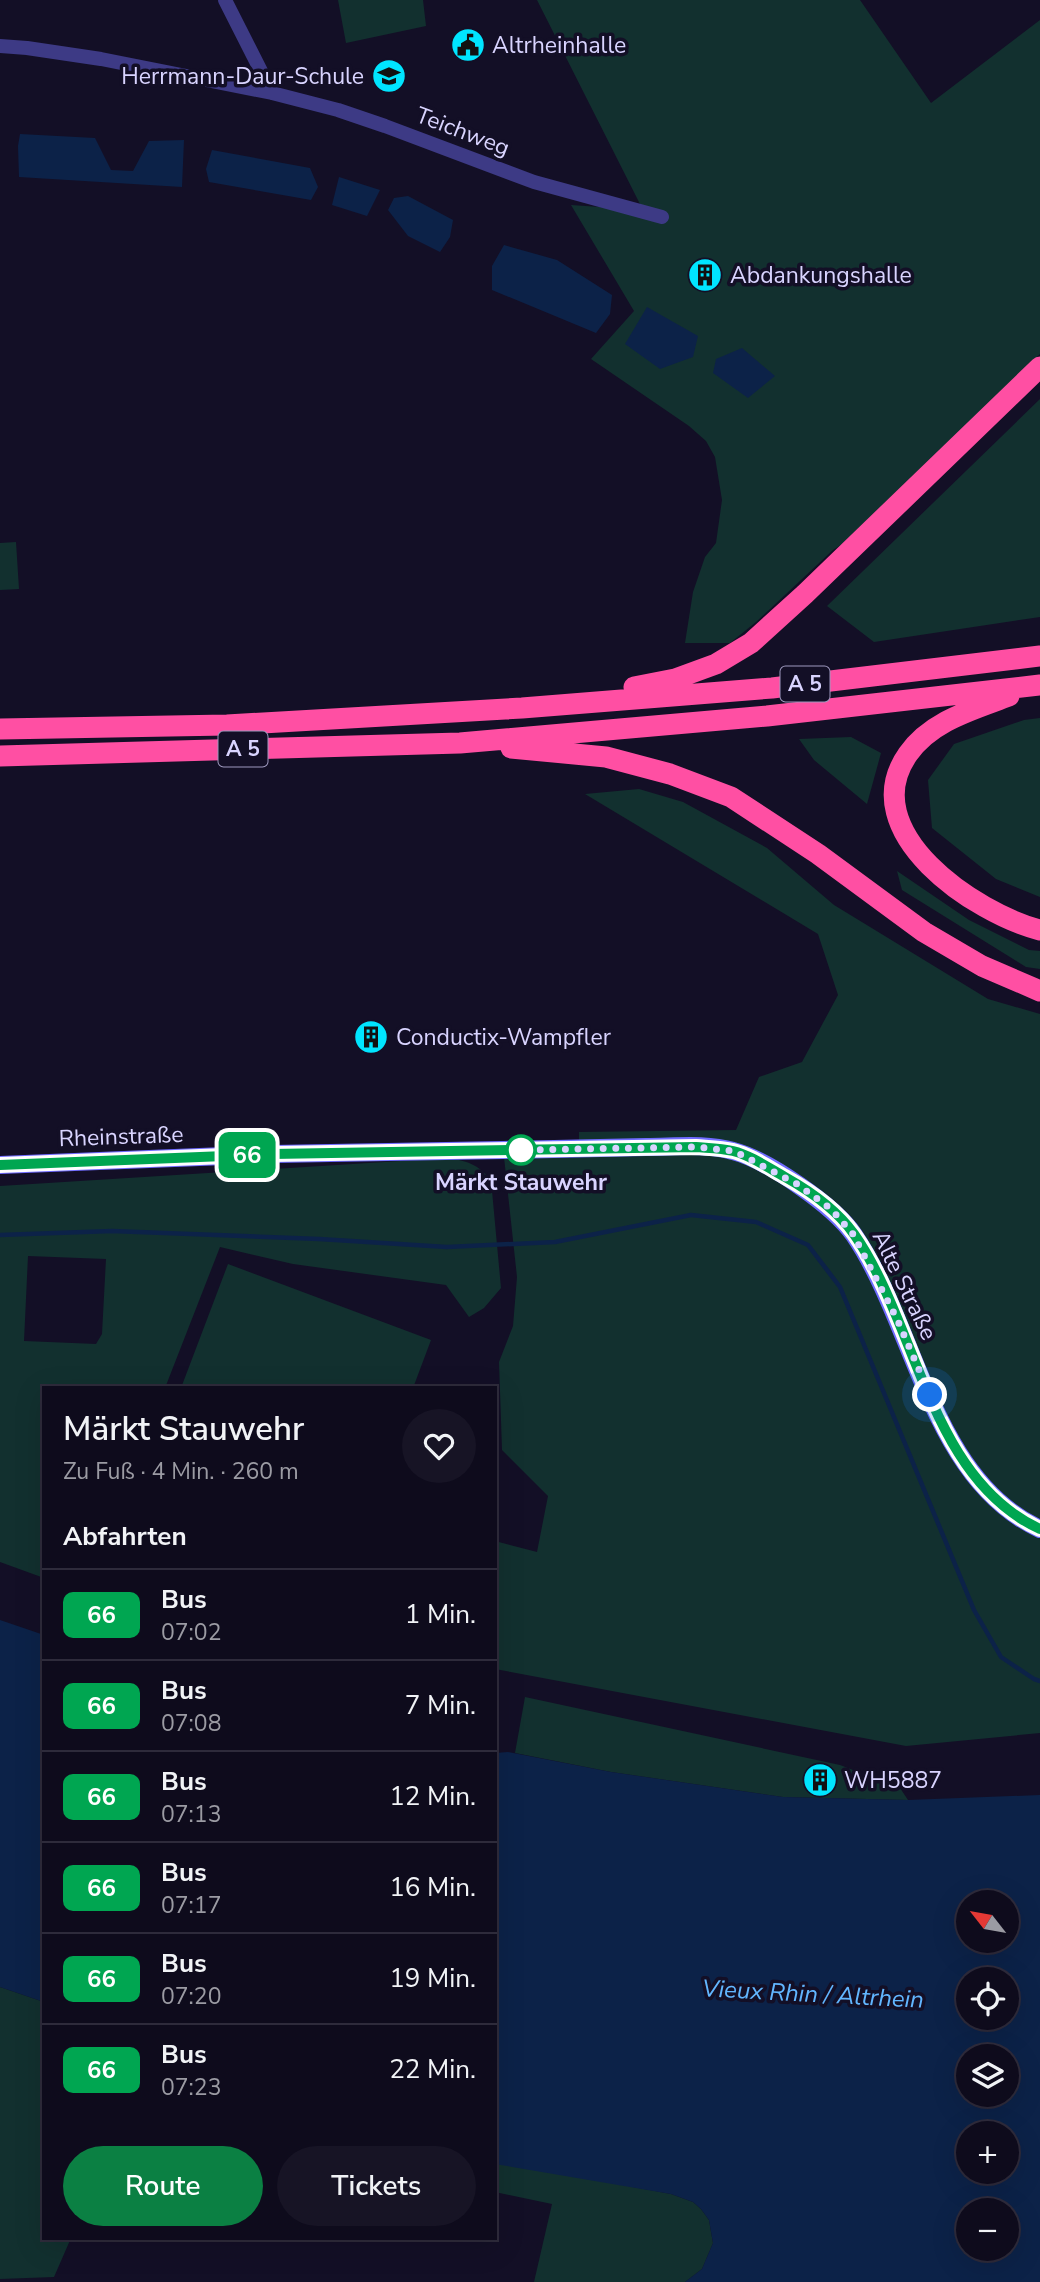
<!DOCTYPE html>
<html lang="de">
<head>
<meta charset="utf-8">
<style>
	:root { --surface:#0e0b1c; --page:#171425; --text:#f1f3f6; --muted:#9b9ba3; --line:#2e2b3b; --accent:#0b8043 }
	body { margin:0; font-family:"Nunito Sans",sans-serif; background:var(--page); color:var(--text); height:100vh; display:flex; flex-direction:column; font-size:26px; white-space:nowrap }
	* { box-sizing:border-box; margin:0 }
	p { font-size:23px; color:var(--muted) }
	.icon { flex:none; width:38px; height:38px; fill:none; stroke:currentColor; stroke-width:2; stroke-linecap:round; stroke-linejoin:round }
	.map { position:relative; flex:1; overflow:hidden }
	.panel { position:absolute; left:42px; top:1386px; width:455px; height:854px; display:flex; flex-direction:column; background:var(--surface); border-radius:0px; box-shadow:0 7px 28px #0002,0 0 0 2px var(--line) }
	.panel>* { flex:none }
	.badge { padding:0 14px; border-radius:10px; font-size:24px; line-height:46px }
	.needle { width:46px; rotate:301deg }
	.controls { position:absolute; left:956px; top:1890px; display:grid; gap:14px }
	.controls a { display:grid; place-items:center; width:63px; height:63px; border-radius:50%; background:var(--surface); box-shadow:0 7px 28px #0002,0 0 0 2px var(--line); font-size:35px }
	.you { position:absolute; width:35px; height:35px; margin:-18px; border:5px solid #fff; border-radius:50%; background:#1a73e8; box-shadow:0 0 0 10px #1a73e833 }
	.map>.badge { position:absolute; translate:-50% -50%; box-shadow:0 0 0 4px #fff }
	h2 { padding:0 21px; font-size:26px; line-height:63px }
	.round { display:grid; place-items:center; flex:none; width:74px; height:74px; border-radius:37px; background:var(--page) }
	.head { display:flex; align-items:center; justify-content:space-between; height:119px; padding:0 21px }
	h1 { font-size:33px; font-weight:600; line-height:52px }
	.primary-button { display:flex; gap:14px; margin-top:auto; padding:14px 21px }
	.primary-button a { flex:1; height:80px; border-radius:42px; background:var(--accent); color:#fff; font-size:28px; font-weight:600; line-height:80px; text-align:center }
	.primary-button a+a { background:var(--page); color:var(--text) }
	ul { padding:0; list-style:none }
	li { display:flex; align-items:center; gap:21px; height:91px; padding:0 21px; border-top:2px solid var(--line) }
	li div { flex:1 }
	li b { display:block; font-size:26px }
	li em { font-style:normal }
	li .badge { min-width:77px; font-weight:700; text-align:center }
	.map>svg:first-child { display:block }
</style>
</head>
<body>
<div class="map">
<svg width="1040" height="2282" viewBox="0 0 1040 2282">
	<rect width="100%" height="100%" fill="#130f26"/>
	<path fill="#12302f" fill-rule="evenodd" d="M338,0H423L426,26L346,43Z
		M537,0H860L931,103L1040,20V354L842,544L833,550L756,622L730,643H685L693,592L705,557L716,543L722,500L715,457L706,441L689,426L591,359L634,311L571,205L643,210Z
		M1040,399V617L874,642L827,606Z
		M16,542L19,589L0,590V543Z
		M1040,718V897L996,879L932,828L928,780L954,744L1024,720Z
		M851,737L881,753L867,804L814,760L799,739Z
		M639,789L683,802L767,848L834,905L988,999L1040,1014V1733L906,1746L495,1669V1541L537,1552L548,1496L502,1450L499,1362L513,1326L517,1277L504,1157L579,1156V1132L736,1130L759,1077L802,1062L838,995L818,934L585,794Z
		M897,871L969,920L1029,950L1040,951V969L1026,967L902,890Z
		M448,1158C467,1161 478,1164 491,1180L501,1288L484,1308L469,1317L446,1285L293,1264L220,1247L165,1388H44V1578L0,1562V1186ZM28,1256L106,1259L102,1334L96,1344L24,1341Z
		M228,1264L431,1340L413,1388H181Z
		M525,1697L840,1765L900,1788L908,1800L783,1797L611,1772L515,1753Z
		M0,1987L44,2002V2238H71L54,2277L0,2279Z
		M495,2161L671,2194L693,2202L701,2209L709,2220L713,2243L702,2269L685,2282H534L552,2204L495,2192Z"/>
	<path fill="#0c2248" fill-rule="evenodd" d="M20,134L95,138L111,170L133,171L149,141L184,140L182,187L19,177L18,146Z
		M212,150L310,168L318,187L311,200L209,182L206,169Z
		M339,177L380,190L367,216L332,205Z
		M408,196L453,220L450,237L440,252L408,236L388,210L394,198Z
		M504,245L557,260L612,295L610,314L596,333L492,290V266Z
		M647,307L698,336L693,357L660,369L625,344Z
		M742,348L775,376L748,398L713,373L716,359Z
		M0,1620L44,1635V2002L0,1987Z
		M508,1752L611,1772L783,1797L908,1800L1040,1795V2282H685L702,2269L713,2243L709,2220L701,2209L693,2202L671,2194L495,2164V1753ZM968,1902H1006V1941H968ZM968,1979H1006V2018H968ZM968,2056H1006V2095H968ZM968,2133H1006V2172H968ZM968,2210H1006V2249H968Z"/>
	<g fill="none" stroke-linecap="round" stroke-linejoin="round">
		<path stroke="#0c2248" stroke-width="4.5" d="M0,1235L112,1231L319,1239L447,1247L555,1242L691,1215L756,1222L808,1245L840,1287L974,1610L1001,1657L1034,1679L1040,1681"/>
		<path stroke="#3d3a85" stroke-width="14" d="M225,0L272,93
			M0,46L27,48L101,59L272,93L338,110L385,126L534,182L662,217"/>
		<path stroke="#6f6bff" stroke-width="18" d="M0,1165C91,1162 182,1157 273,1154C350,1152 427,1152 503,1150C551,1149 599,1148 646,1147C674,1147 706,1143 733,1151C768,1160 834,1206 854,1235C916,1326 931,1479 1040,1529"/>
		<path stroke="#ff4fa3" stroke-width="21" d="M634,687L675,679L716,664L751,643L805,594L1040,367
			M1009,696C972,710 931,721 908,754C853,832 976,914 1040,930
			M0,729L227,725L522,708L772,688L1040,656
			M511,748L606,757L670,774L731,797L818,854L924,932L982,966L1040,991
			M0,756L460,743L767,716L1040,685"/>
	</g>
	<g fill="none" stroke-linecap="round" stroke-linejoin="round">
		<g stroke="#fff" stroke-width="16">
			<path id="line" d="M0,1165L272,1154L696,1147C708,1148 721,1148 733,1151C750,1155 769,1168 785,1177C810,1191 837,1210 854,1234C918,1325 929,1478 1040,1529"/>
		</g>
		<use href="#line" stroke="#00a651" stroke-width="10"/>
		<path stroke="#d9d4ff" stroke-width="7" stroke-dasharray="0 12.6" d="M521,1150H518L696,1147L734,1151L797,1184L831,1209L853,1234L897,1319L930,1395"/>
	</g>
	<defs>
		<g id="civic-disc" transform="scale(1.75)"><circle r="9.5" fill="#00e5ff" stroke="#130f26"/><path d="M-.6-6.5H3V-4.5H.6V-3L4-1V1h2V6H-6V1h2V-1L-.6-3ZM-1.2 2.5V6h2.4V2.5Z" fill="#111"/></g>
		<g id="school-disc" transform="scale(1.75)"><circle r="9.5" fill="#00e5ff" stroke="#130f26"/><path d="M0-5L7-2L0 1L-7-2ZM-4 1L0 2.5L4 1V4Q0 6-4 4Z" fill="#111"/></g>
		<g id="building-disc" transform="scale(1.75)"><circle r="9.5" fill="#00e5ff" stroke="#130f26"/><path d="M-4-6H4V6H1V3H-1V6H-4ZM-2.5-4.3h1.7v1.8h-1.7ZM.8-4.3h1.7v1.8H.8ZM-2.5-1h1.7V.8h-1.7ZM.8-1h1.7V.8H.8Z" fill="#111"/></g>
	</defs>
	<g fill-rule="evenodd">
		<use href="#civic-disc" x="468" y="45"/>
		<use href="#school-disc" x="389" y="76"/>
		<use href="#building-disc" x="705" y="275"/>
		<use href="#building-disc" x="371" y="1037"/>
		<use href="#building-disc" x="820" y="1780"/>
	</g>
	<circle fill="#fff" stroke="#00a651" stroke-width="3.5" cx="521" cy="1150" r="14"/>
	<g text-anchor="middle" stroke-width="7" stroke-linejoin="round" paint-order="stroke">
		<g fill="#130f26" stroke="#9e99be" stroke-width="2">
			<rect x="780.5" y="666.5" width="49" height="35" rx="5"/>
			<rect x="218.5" y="731.5" width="49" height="35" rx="5"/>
		</g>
		<g font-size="21" font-weight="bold" fill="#d9d4ff">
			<text x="805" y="691">A 5</text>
			<text x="243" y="756">A 5</text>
		</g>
		<g font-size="23" fill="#d9d4ff" stroke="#130f26" text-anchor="start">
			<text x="492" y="53">Altrheinhalle</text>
			<text x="364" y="84" text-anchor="end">Herrmann-Daur-Schule</text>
			<text x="730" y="283">Abdankungshalle</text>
			<text x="396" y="1045">Conductix-Wampfler</text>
			<text x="844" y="1788">WH5887</text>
		</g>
		<g font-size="23" fill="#d9d4ff" stroke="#130f26">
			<text transform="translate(463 131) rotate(21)" y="8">Teichweg</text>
			<text transform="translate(121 1136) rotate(-2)" y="8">Rheinstraße</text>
			<text transform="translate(905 1285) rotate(64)" y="8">Alte Straße</text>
		</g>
		<g font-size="23" font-weight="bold" fill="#d9d4ff" stroke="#130f26">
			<text x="521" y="1190">Märkt Stauwehr</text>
		</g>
		<g font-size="24" font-style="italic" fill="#62b6ff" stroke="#130f26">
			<text transform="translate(813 1994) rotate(3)" y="8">Vieux Rhin / Altrhein</text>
		</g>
	</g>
</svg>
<div class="controls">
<a><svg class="needle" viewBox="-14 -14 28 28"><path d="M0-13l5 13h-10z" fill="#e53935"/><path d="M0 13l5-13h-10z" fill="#9b9ba3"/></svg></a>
<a><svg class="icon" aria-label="locate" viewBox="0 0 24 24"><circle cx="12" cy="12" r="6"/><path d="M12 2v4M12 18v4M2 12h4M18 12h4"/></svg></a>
<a><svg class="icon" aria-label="layers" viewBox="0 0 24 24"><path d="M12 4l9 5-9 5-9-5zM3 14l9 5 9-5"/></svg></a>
<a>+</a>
<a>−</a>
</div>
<div class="you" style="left:930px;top:1395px"></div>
<b class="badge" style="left:247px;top:1155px;background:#00a651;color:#fff">66</b>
<section class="panel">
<div class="head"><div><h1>Märkt Stauwehr</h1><p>Zu Fuß · 4 Min. · 260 m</p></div><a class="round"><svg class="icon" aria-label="heart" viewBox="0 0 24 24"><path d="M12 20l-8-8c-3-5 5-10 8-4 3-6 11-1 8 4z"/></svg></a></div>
<h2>Abfahrten</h2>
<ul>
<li><span class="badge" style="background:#00a651;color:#fff">66</span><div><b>Bus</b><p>07:02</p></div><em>1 Min.</em></li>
<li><span class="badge" style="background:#00a651;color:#fff">66</span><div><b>Bus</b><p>07:08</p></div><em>7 Min.</em></li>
<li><span class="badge" style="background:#00a651;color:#fff">66</span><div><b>Bus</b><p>07:13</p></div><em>12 Min.</em></li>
<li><span class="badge" style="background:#00a651;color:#fff">66</span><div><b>Bus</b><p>07:17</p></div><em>16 Min.</em></li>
<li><span class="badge" style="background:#00a651;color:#fff">66</span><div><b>Bus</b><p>07:20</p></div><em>19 Min.</em></li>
<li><span class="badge" style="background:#00a651;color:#fff">66</span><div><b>Bus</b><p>07:23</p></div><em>22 Min.</em></li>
</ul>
<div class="primary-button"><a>Route</a><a>Tickets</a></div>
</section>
</div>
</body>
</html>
